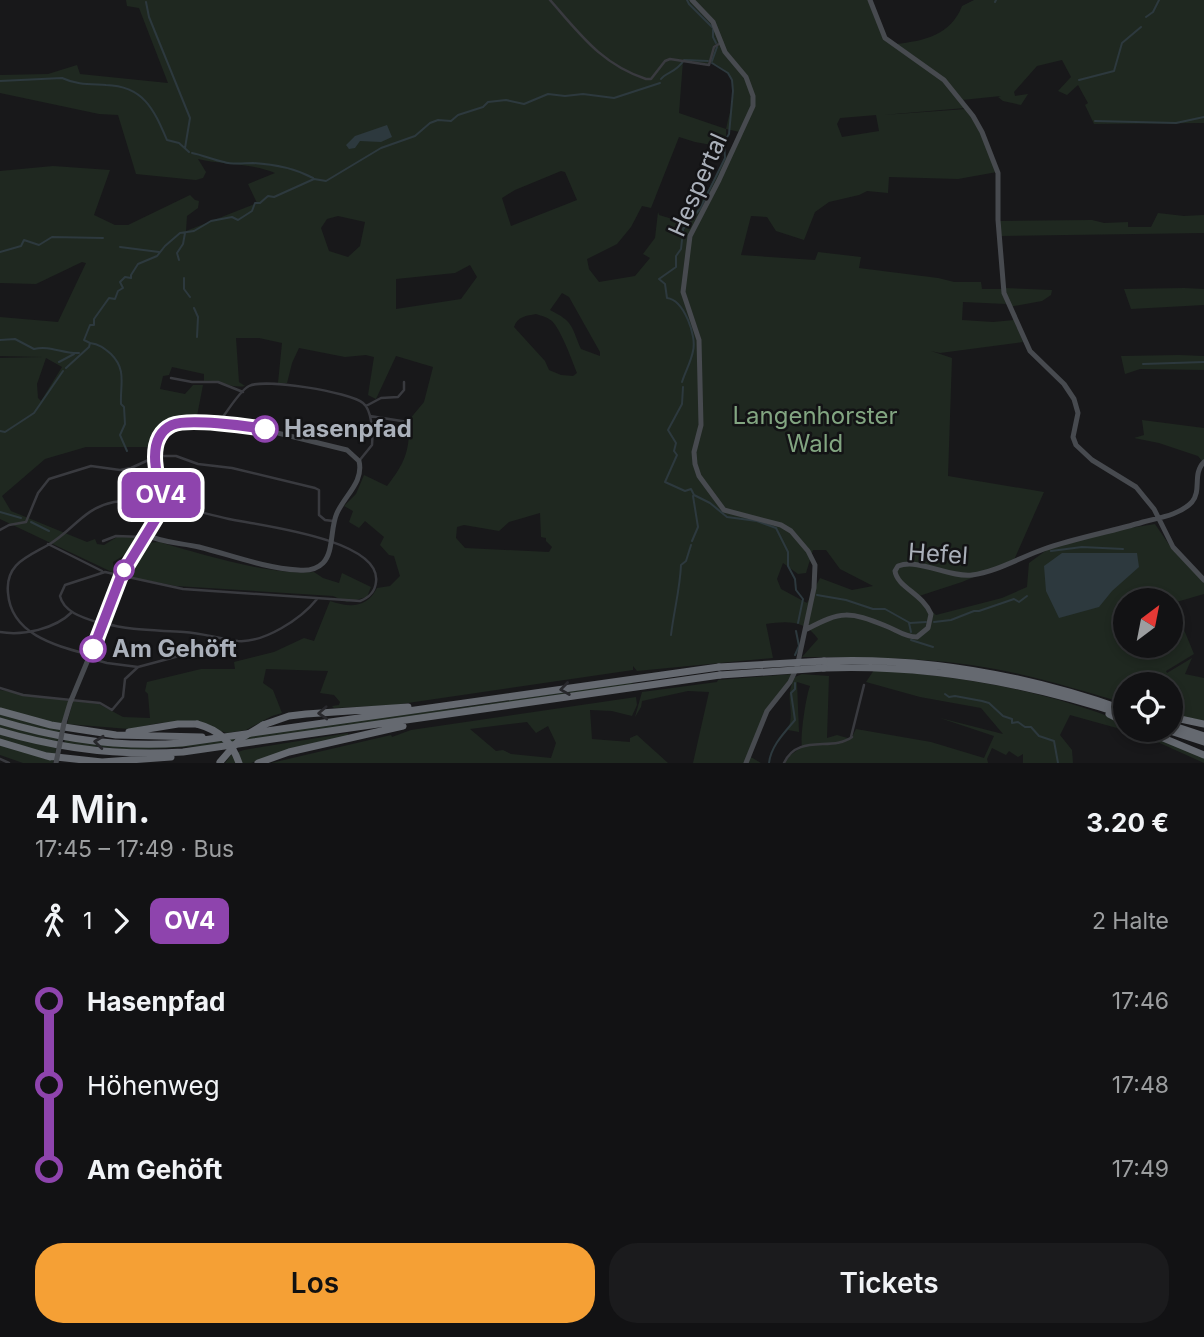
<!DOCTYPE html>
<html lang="de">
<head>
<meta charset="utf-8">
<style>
	:root { --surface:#121214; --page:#1b1b1d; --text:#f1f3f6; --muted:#9c9ea0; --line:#313234; --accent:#f5a035 }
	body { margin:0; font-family:Inter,sans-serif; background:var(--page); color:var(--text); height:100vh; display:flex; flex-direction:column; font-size:26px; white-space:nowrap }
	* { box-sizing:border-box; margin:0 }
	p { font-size:23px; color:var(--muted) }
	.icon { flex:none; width:38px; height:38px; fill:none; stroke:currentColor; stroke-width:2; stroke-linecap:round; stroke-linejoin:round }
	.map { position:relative; height:763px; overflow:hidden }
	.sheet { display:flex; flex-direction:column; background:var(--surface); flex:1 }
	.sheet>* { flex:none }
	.badge { padding:0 14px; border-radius:10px; font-size:24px; line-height:46px }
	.needle { width:46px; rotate:32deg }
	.fabs { position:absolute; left:1113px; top:588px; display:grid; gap:14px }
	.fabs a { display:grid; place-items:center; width:70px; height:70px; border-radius:50%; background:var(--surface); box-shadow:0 4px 10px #0003,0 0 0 2px var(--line); font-size:35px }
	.map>.badge { position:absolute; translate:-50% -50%; box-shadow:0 0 0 4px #fff }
	.legs { display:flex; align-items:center; gap:10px; height:77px; padding:0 35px; font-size:23px }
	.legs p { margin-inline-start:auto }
	.overview { display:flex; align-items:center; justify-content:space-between; height:119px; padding:0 35px }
	h1 { font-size:38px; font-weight:600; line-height:52px }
	.primary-button { display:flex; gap:14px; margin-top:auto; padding:14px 35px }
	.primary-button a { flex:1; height:80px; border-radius:28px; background:var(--accent); color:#111; font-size:28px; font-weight:600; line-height:80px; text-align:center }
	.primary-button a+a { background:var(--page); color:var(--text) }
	ul { padding:0 35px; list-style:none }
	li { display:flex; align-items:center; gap:24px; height:84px; font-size:26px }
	li i { display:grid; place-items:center; width:10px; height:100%; margin:0 9px; background:currentColor }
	li i::after { content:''; width:18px; height:18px; margin:-9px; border:5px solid; border-radius:50%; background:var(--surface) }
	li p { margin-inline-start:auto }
	li:first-child i { background:linear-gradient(#0000 50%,currentColor 0) }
	li:last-child i { background:linear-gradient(currentColor 50%,#0000 0) }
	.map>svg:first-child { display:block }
</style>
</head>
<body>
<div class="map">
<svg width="1204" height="763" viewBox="0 0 1204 763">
	<rect width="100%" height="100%" fill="#18181a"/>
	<path fill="#1f2820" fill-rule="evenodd" d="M126,0H868L883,39L942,80L965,108L883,115L966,109L976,123L997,172L958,179L889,177L888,193L867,191L859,195L829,202L815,212L804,240L776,231L767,217L751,216L741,255L815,260L818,252L861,257L859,268L938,278L954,282H981L982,289H1002L1006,304L963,302L962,320L993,322L1014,320L1023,342L940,353L931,351L952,358L948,476L1044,492L1014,560L962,582L916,597L936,615L1002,598L1027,587L1029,563L1048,549L1118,530L1155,524L1172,549L1204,582V594L1173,603L1194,654L1166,671L1167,673L1192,658L1185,674L1204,678V721L1171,714V684H1125V703C1082,691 1039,677 995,669C931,657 867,657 802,657L818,639C805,620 787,621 766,624L773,658L637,671L633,666V670L394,705L334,708L332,706L339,705L340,702L334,695L320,693L328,671L266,669L263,683L273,690L282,713L272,716L246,730L227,733L191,722L159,723L129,729L67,724L73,701L99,704L123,717L150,718L148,694L145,691L147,682L201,669H235L234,662L274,652L304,638L314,641L330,601C350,608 367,608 377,588L390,586L400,576L394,556L389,555L380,545L384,537L365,521L359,528L349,522L353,511L344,506L356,494L364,475L387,486C406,462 410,449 409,420L424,402L433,367L396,356L376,399L368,395L374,357L366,355L345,357L299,348L292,363L287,383H278L282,343L259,338H236L239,382L245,386C231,389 219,379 204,381V374L172,367L169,375L163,376L160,389L185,394L193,385H203L196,421C170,420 163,426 152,447H86L45,459L2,496L11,511L87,542L95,539L97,544L104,545L117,537H141L131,551L113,562L114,573L0,519V358L42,357L0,356V317L58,322L86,263L82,262L36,284L0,283V171L53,166L110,170L94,215L115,225H128L190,195L195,200L199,201L198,208L187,216L186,231L257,203L248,184L275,173C251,163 223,165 198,159L206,172L203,178L196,180L136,174L118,115L99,114L0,93V75L48,74L77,65L80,74L168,83L139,8L127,6ZM683,61L709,65L710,62C745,76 732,100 726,129L679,113ZM876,115L879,131L842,137L837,124L840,118ZM726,129L740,132L689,224L659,215L658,212L655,238L643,254L650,258L635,276L599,282L589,269L587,259L617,244L631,227L642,206L651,208L679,137L695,142L717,146L726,138ZM561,171L565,172L577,200L511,226L502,198L515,190ZM338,216L365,222L360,246L348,257L329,251L321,228L327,219ZM470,265L477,277L461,299L396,309V279L455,273ZM562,293L569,297L600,352V356L581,349C571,326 574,322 550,310ZM536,314C542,316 547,317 552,321C561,330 572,360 577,373L573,376L561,375L549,370L545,361L514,327C518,316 526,316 536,314ZM46,358L62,367L41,401L38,398L37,384ZM540,513L541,537L546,538V541L552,547L549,552L465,548L456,538L457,527L464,525L499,531L509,522ZM813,550H826L840,569L873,586L852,590L820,578L807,603L781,589L777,579L783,563L798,574L806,573ZM1125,600H1171V646H1125Z
		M974,0H1204V123L1094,124L1085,105L1088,103L1078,85L1067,95L1058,91L1071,77L1062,60L1037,66L1014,92L1015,96L1028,94L1021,105L1003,101L998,97L1001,96L962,100C942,77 922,60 896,44C924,41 951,35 962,6Z
		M1158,213L1184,216L1204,215V233L1000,236L999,221L1092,220L1104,223L1128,222V227H1151Z
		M1004,288L1052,290L1051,295L1042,301L1009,307Z
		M1184,288L1204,289V305L1131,309L1124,289Z
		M1179,355L1204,356V370L1140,369L1125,374L1121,356Z
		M1142,420L1204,428V460L1202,461L1198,456L1159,443L1134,438L1144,435Z
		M159,542C202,554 270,576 314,572L323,578L339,583L342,573L371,587L367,597L347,602L333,596L176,586L124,576L144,543Z
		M874,670C960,676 1045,690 1125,723V730H1142L1204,756V763L1142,735L1070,715L1060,735L1072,750L1073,763H1023V754L1018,757L1009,751L1006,755L992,748L987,759L988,763H785L789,756L802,747C800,737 806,696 810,686L797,682L799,732L788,730C796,707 783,700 795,677L802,674L829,676L827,738L837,735L851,739L856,729L931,742L984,758L994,736L940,718L1003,734L981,708L920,697L866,682Z
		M793,674L774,700L749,756L761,763H693L709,692L688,691L642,701L641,707L635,717L642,692L717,682L718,680Z
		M632,682L633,685L221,745L134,750L64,744L65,739L137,747L464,707Z
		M0,690L69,701L62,722L53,763H23L0,755Z
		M636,697L637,705L632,716L612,711L590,710L592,739L630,742V738L637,735L668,763H271L391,735L392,737L411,730ZM527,722L536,733L548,726L556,743L551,758L511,754L503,750L496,751L470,729Z
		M348,733V736L289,749L251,763H225L232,754L244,750Z"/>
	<path fill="#2d393e" d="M387,125L392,137L381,142L360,141L355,148L349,149L346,145L355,136Z
		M1062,553H1137L1139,567L1112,591L1099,607L1059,618L1046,591L1044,566Z"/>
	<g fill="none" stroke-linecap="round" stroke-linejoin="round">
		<path stroke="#2d393e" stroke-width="2" d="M687,0L689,4L713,28V37L716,43
			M146,2L149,17L190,118L185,148
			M995,2L996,0
			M1146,17L1153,12L1159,0
			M712,61L717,47
			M661,79C666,72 676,73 684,60L708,61
			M1079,80L1114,71L1122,43L1141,27
			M0,81L62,78C77,85 91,84 106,85C144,86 154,110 167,140L179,143L189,152
			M1095,121L1176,123L1204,117
			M192,153C203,155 213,160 224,162C233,165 244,163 253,163C273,164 294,168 313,178
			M683,234V229L700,209L725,158L724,142L729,134L733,91L732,80L728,73L712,63
			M682,240L681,249L676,256V267L659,279L665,284L667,298C684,300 697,336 693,351C691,362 685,372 682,382
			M120,247L159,252
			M0,252L21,246L24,240L39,245L52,237L103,238
			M179,260L177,253L183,244L185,233
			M184,278V289L190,297
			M194,308L198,317L197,337
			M0,340L15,339L34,349C50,345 63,354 79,353
			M90,343C99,344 104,348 111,354C127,370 120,384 121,404L124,407L125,424L120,435L127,451
			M59,362L74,354
			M1143,364L1204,362
			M66,368L89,347L90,343L84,340L90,325H94V319L109,298L115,299L118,291L123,288L120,282L125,277L131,278V275L138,264L157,256L165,246L180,233L194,231L211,221L232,217L238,220L252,211L255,203H260L268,196L274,197L314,179L326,181L381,148L415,136L430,123L438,120L451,121L458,115L483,107L488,102L506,100L524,104L548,94L565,96L583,94L614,98L660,83
			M683,387L682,404L668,430L676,443L674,451L677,455L665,482L685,491L691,489L694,495L710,503L727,517L757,521L776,528L788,552V566L795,579L796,590L803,599L798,623
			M0,431L5,432L34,413L63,371
			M0,512L21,518
			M31,522L49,531
			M692,541L698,527L693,496
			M1051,551L1082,547L1123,549
			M817,595L846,600L873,609H885L910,623L926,622
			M934,622L951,620L974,611H979L1014,599L1019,602L1027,596
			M909,623L911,632
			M671,635C674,610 680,589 681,565L686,561L691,545
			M911,640L933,647
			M795,655L799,646L796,631
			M945,694L949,697L955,696L982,701L989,703L1003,716L1012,719V723L1018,722L1025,727H1031L1039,736L1054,741L1058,763
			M769,763C771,746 784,733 795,720L791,693L795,689V683"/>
		<path stroke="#393a3f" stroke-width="2.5" d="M550,0C580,34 601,64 646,79H651L665,61L670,59L709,65L714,47L722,42
			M171,378L192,382H218L243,392
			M366,406L381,398L398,397L404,390V382
			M370,416L408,422
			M218,424C225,415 239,391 249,386C265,378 349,392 363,403C372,410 373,433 372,445L359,461
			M0,530L9,525L26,522L38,493L49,479L91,466L120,470L131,468L155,457L165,456H176L198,464L232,468L315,488L319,490V515L325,520L333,521
			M103,541L116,536L144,537
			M48,544L102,571
			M104,623C130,631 157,630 184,632C202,633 220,639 238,641C264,643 301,619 317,599
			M0,632C23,636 55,629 72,612
			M90,655C57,646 11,635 8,593C5,564 27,557 48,545C73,531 83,508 114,502C152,496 192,511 229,519C258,525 382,539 376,582C375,592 368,598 360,601L183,589L105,572L65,585L60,596C64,614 88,619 103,624
			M89,658L107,663L138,667L235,641
			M0,688L23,695L100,703L112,710L123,697L125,679L138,667
			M851,737L864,685
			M0,759L9,763
			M784,763C798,733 832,752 852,737"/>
		<path stroke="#474a4f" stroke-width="5" d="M692,0L713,22L725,52L746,77L753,96V106L719,180L690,236L683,292L699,340L701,425L694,452L695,464L699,476L724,510L781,525L791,531L808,551L815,565L814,588L797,667L790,682L767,711L746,763
			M870,0L885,38L944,80L973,116L982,132L998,173V220L1004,293L1030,351L1064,384L1074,399L1078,413L1073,437L1076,445L1092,460L1136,487L1154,509L1173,547L1204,580
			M807,629C841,611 849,611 886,626C897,630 904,637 917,637L928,628L931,614C923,594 897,587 895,571L898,566C919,558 949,578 972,575C996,572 1021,557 1044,549C1076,538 1110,532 1143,522C1158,518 1180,515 1192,502C1202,490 1192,474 1204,462
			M64,723L70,703L107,614L118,581L159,515L162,500L156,472L155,449L164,431L180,423L253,427L347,450L359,461C364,482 345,495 337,513C330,528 334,552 323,563C316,570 307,571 298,570C264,568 231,555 199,547C182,543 162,543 147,535"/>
		<path stroke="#656970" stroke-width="7" d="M824,661C926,657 1029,676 1125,710
			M824,668C927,664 1028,683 1125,715
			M0,711L51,725L116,735L202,737
			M1109,714L1125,722
			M1171,717L1204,724
			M0,721C60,739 119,748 182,743L719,667
			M263,725L289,716L306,714L408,707
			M1171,725L1204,736
			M1144,730L1204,755
			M1167,730L1204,742
			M0,731C61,749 120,756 183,752L720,675
			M129,732L178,724H197
			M0,742L50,757
			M47,756L102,762L171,757
			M258,763L289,752L403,726"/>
		<path stroke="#474a4f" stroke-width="5" d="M56,763L64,723"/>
		<path stroke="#656970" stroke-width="7" d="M719,667L824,661
			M720,675L824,668
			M197,724C219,730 232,742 239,763
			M220,762L240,739L263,725"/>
	</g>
	<defs><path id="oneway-chevron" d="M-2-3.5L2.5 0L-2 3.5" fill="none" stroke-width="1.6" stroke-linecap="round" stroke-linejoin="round" transform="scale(1.75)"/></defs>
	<g stroke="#28282c">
		<use href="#oneway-chevron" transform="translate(565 689) rotate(172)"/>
		<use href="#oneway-chevron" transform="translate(323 713) rotate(177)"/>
		<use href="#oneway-chevron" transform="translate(99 742) rotate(-174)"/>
	</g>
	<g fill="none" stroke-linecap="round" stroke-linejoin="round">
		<g stroke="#fff" stroke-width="16">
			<path id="line-1" d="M93,649L121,576L160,512C164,494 155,476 155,457C155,444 159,431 172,425C188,418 247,426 265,429"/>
		</g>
		<use href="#line-1" stroke="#8e44ad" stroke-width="10"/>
	</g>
	<g fill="#fff" stroke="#8e44ad" stroke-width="3.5">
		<circle cx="265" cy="429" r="12"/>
		<circle cx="124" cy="570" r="9"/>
		<circle cx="93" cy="649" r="12"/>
	</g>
	<g text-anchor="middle" stroke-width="5" stroke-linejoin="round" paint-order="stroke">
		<g font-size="24" fill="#aab0ba" stroke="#131315">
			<text transform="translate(698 185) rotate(-66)" y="8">Hespertal</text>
			<text transform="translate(938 554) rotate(4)" y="8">Hefel</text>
		</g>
		<g font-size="24" fill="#82a581" stroke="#131315">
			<text x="815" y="424">Langenhorster<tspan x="815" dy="28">Wald</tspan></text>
		</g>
		<g font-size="24" font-weight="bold" fill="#aab0ba" stroke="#131315" text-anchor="start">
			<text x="284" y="437">Hasenpfad</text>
			<text x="112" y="657">Am Gehöft</text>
		</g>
	</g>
</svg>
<div class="fabs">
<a><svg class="needle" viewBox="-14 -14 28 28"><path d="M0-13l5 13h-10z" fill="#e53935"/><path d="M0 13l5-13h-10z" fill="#9c9ea0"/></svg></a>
<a><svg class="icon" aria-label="locate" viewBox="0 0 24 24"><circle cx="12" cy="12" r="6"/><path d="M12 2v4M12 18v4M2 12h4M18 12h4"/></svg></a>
</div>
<b class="badge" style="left:161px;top:495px;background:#8e44ad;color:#fff">OV4</b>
</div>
<section class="sheet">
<div class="overview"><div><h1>4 Min.</h1><p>17:45 – 17:49 · Bus</p></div><b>3.20 €</b></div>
<div class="legs"><svg class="icon" aria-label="walk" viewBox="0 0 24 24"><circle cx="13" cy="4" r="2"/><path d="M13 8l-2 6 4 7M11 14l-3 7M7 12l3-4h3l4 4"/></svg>1<svg class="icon" aria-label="forward" viewBox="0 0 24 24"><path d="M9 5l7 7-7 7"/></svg><b class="badge" style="background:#8e44ad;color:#fff">OV4</b><p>2 Halte</p></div>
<ul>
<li><i style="color:#8e44ad"></i><b>Hasenpfad</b><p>17:46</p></li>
<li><i style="color:#8e44ad"></i><span>Höhenweg</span><p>17:48</p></li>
<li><i style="color:#8e44ad"></i><b>Am Gehöft</b><p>17:49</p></li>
</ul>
<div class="primary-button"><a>Los</a><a>Tickets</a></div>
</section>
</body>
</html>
